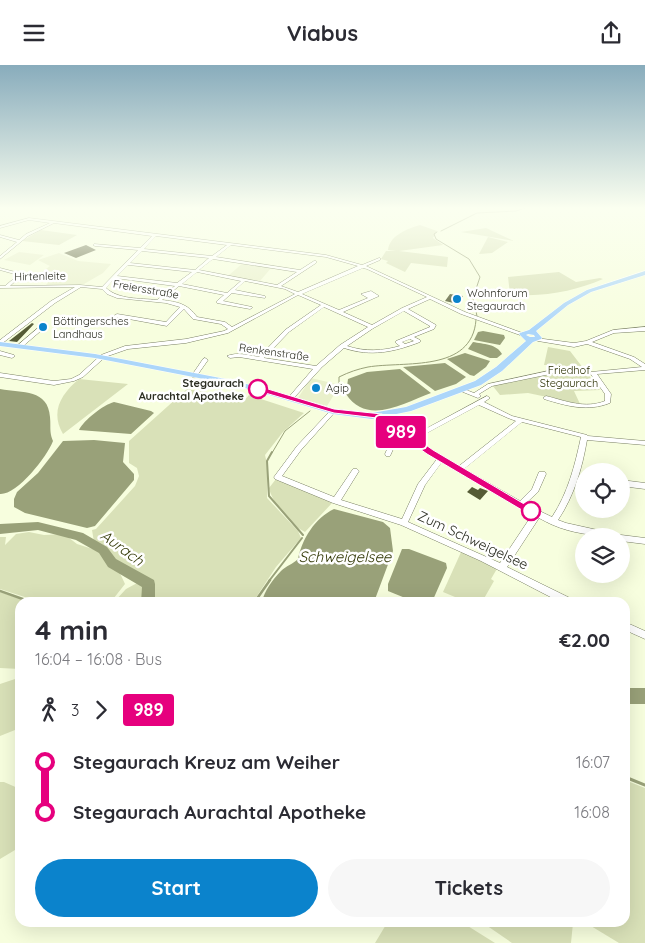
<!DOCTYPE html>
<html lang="en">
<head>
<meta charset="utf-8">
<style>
	:root { --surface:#fff; --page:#f7f7f7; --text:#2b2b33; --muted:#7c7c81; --accent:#0b83cc }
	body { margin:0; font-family:Quicksand,sans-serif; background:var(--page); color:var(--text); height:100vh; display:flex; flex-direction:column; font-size:19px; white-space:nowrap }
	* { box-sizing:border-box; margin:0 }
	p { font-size:16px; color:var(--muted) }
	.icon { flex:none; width:28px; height:28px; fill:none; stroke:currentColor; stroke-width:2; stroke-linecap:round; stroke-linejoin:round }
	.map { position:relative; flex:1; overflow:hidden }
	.side { position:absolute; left:15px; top:532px; width:615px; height:330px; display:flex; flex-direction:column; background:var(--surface); border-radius:15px; box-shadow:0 5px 20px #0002 }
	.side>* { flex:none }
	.badge { padding:0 10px; border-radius:4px; font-size:18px; line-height:32px }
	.buttons { position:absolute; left:575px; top:398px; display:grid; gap:10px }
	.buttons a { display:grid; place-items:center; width:55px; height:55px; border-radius:50%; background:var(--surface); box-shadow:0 5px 20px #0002; font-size:25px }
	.map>.badge { position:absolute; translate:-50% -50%; box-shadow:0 0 0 2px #fff }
	.legs { display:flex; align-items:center; gap:8px; height:55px; padding:0 20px; font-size:16px }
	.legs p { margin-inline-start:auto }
	.summary { display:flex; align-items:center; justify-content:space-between; height:85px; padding:0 20px }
	h1 { font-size:28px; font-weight:800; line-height:38px }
	.primary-button { display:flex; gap:10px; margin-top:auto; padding:10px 20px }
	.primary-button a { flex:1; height:58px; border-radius:30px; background:var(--accent); color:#fff; font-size:20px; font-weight:800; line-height:58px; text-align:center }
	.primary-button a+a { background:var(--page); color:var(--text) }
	ul { padding:0 20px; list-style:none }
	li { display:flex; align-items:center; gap:18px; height:50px; font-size:19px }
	li i { display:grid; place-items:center; width:8px; height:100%; margin:0 6px; background:currentColor }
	li i::after { content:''; width:12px; height:12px; margin:-6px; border:4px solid; border-radius:50%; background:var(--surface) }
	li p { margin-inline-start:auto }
	li:first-child i { background:linear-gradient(#0000 50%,currentColor 0) }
	li:last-child i { background:linear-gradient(currentColor 50%,#0000 0) }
	header { display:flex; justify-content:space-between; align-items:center; height:65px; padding:0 20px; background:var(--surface); font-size:22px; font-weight:800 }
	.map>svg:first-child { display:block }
</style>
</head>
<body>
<header><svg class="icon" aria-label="menu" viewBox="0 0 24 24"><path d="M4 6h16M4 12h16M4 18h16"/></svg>Viabus<svg class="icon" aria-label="share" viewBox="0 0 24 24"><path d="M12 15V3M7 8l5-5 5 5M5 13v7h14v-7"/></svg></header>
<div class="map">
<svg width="645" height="878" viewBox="0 0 645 878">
	<rect width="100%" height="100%" fill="#f7fede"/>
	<path fill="#e9f0cb" d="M19,187L44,190L30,200L4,195Z
		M59,188L78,196L111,199L103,208L84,219L46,220L53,212H35L50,201L38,195Z
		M244,197L272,202L260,216L228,211Z
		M311,313L336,319L335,328L327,341L298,333Z"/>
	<path fill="#d9e1b8" d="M420,160L437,166L433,173L443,180L399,186L448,192L447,202L411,198L405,207L386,198L388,196L381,194L386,186H396L388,185C390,170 407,164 420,160Z
		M486,163L514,176L461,167Z
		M41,165L77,170L59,180L22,176Z
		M488,172L508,177L492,188L479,189Z
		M559,207L576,217L600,213L603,214C576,226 541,233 510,229L508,212Z
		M548,282L570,286L600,325L574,326L580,339L528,328L500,330L492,320L553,309L548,300H544Z
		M79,314L128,319L63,369C50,347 61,329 79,314Z
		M187,324L206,327L221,334L224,332L244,336L249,330L304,348L283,367L265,390L268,403L267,433L298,466L301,473L276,502L253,537H153L152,526L148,515L114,497L103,482L94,477L92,465L96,464L135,421L139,411L137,403L129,398V376Z
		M276,414L333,437L305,467C292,461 272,438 269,423Z
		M29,467L44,470L64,469L77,479L102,487L110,499L118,504L125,519L110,538L40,537L0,524V472H6L5,480L16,469Z
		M462,485L498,502L491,514L494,516L482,537H467L443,527Z
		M139,517L144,521L145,537H114L126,524Z
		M0,527L29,537L20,538V604L0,603Z
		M15,614L20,615V663L0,671V619Z
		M625,715L645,723V878H619L586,858H625Z
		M0,717H4L20,724V782L0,794Z
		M387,858H463L495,878H375Z
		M483,858H573L571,878H512Z"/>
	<path fill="#99a179" d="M483,266L504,270L505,273L500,280L474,275L478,267Z
		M473,277C483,279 497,279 502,289L497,293H490L468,284Z
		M465,288L490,296L486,302L474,311L470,310L447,294Z
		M445,298L466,312L456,319L435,326L403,302Z
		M400,304L431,328C404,338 367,361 346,329L348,314L367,307Z
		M0,324C23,328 48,324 50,352C51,361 49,367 53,376C47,392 17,430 0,429Z
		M114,337L151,346L154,348L131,369L79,365C84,355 103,340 114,337Z
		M94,375L125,378L123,397L134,409V415L95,461L87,463L25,448L14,442V434L17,427L38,408L63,376Z
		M334,444L383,457L390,463L393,486L374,537H262C264,526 273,514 281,506C286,501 293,499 298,494C302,474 315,453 334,444Z
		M402,484H409L446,498L447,503L432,537H415L388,526V519Z"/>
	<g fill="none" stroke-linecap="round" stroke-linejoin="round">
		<path stroke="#99a179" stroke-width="1" d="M441,166L477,148L516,146L528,142
			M437,167L434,169L436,174L469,194L480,212L473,233L477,251
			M336,329L339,325V312C349,307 358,304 368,302C404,296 472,308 476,255
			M272,388L285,366L310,346"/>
		<path stroke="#99a179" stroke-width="2" d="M272,387L267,396L269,431L303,470
			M269,516L302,473"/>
		<path stroke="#99a179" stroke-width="2.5" d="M0,526L34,538
			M254,538L270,515"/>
		<path stroke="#99a179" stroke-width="3" d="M625,712L645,720"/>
		<path fill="#99a179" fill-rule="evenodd" d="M38,457L83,468L107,482L116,494L154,515L155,519V538H141L142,522L108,502L99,488L76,475L38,465L0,469V459Z
			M625,623H645V639H625Z"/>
	</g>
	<path fill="#555b35" d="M86,180L96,185L76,193L64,188Z
		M450,229L463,231L458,239L445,236Z
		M32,258L34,259L17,277L9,276Z
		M472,422L478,425L480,423L488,426L480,435L467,427Z"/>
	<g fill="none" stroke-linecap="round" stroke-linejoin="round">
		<g stroke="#7a8064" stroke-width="1">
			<path id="minor" d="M29,153L326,190L362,200L379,193H380V195L366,201L465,247L525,269L520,270L461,249L430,234L408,244L436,260L434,264L414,272L420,275V277C394,287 371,292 344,283L322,302L292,335H288V333L313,304L239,292L230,293L227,291C237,287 248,290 259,292L285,265L321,240L298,230L228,268L186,278L128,284L105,292L83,312L74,316L54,320L0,312V308L54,316L71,314L79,310L101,290L125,281L186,274L224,266L228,264L221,259L193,254L184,244L167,261L118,252L105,260H101V258L117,249L166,257L180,242L166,238L117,233L107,229L102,224L81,222L55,238L0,280V275L51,236L75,222L0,223V221H5L18,210L0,205V203L23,209L10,221L80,220L102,222L138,185L95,181L93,180L94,179L140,183L152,171L54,158L28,171L0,194V191L17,177L0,172V170L19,175L26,169L50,158L29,155L0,163V161ZM156,171L227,180L212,191L144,184ZM231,180L326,192L358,201L298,227L281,221L316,198V196H314L300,205L216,192ZM142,186L209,193L195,205L130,198ZM213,194L297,207L277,220L199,205ZM128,200H129L192,207L177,218L117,211ZM363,203L367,204L427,232L402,243L372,260L343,247L379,231L371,226L361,229L368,233L339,245L302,229ZM197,207L241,216L227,228L182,219ZM115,213L175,221L157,235C140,233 119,235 106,223ZM245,216L285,224L295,229L232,262L225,257L197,252C187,238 177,237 162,235L179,221L224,230L217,236V238L250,244L252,243V242L223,236L232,228L265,233V231L235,225ZM324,242L368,262L340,280L316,301L264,293L289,267ZM404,246L430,261V262L396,276V278L400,281C383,286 365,287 347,281L372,264ZM410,274L414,276L405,279L402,277Z
				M645,262V266L614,268L592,277L634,292L645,299V305L597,309L611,329L610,338C587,347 567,341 544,334L543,333L546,331C566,336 585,344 605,336V329L590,308L591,307L642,302L630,294L587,279L574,282L538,276L536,275V273L574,278L586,276L613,265Z
				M38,263L43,264L22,282H18V280Z
				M0,286L14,290L15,291L12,293L0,290Z
				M205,293L208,295L196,312H192V310L203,294Z
				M553,305L556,307L555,308L492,321L479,329L481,331L478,333L458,325L461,323L474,328L488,319Z
				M487,331L490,333L484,337L512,351L587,370L588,371L645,376V380L587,375C582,404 574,431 558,455L566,458L611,468L614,469L615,471C594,471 571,468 553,460C548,458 543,455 539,453L507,502L574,535L575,538H562L481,496L401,460L333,438L275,414L274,412L297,381L331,345H335V347L301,385L282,411L334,432L353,404H357L359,406L341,435L402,454L418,419L437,394L403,371L396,378L390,391H386L385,389L391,375L399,368L377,352V350H381L412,371ZM479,340L508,353L516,356L459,401L432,385L416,374ZM522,357L581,372C575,400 568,428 552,452L525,439L538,427L546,409L545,407H539L532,424L520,436L464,404ZM442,397L532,450L500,498L408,457L425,420Z
				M621,415L645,418V424L621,421Z
				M621,470L645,473V479L621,476V471H618Z
				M625,557L645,566V574L625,565Z"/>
		</g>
		<g stroke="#fff" stroke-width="1">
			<path id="major" d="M645,206V210L591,227L568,240L536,266L542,273L541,274L533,277L502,306L481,320L411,346L372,354L333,349L235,320L95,293L0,281V277L95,289L236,316L334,344L372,348L406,342L475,316L496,302L526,276L519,269L520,268L529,265L564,238L587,225ZM528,269L534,270L535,272H530L526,270Z"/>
		</g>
		<use href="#minor" fill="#fff" fill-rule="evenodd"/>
		<use href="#major" fill="#acd6fa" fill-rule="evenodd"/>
	</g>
	<linearGradient id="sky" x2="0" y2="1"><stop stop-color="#88acbc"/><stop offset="0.54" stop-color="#fbfff0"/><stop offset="1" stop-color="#fbfff0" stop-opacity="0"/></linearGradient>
	<rect width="645" height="265" fill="url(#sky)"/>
	<path fill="#e6007e" stroke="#fff" d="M258,321L334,344L382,349L433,385L536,446L534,448H527L427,389L377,353L334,348L255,325V322Z"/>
	<g fill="#0b83cc" stroke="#fff" stroke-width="2">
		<circle cx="457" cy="234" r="5"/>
		<circle cx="43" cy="262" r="5"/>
		<circle cx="316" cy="323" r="5"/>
	</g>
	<g fill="#fff" stroke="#e6007e" stroke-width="2.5">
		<circle cx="258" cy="324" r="9"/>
		<circle cx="531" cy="446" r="9"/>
	</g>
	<g text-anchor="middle" stroke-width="5" stroke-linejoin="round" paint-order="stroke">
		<g font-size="11" fill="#2c2e23" stroke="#fff">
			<text transform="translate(40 211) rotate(-1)" y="4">Hirtenleite</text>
			<text transform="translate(146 224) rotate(10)" y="4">Freiersstraße</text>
			<text transform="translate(274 287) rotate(8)" y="4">Renkenstraße</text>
		</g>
		<g font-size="11" fill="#2c2e23" stroke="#fff" text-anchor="start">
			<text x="467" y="232">Wohnforum<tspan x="467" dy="13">Stegaurach</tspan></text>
			<text x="53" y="260">Böttingersches<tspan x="53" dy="13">Landhaus</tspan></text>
			<text x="326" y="327">Agip</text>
		</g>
		<g font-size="11" fill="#292e00" stroke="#fff">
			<text x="569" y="309">Friedhof<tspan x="569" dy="13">Stegaurach</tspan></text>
		</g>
		<g font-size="11" font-weight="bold" fill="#2c2e23" stroke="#fff" text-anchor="end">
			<text x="244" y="322">Stegaurach<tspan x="244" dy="13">Aurachtal Apotheke</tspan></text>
		</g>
		<g font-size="14" fill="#2c2e23" stroke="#fff">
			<text transform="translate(473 475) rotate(25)" y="5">Zum Schweigelsee</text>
		</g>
		<g font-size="15" font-style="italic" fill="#353b09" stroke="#fff">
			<text transform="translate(122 483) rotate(36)" y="5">Aurach</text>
			<text x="345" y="497">Schweigelsee</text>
		</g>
	</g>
</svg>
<div class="buttons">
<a><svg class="icon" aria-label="locate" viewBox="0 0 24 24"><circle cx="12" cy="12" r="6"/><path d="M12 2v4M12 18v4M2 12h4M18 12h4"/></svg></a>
<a><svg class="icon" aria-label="layers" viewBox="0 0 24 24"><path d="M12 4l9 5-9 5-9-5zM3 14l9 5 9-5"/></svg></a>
</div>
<b class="badge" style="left:401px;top:367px;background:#e6007e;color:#fff">989</b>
<section class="side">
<div class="summary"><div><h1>4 min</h1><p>16:04 – 16:08 · Bus</p></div><b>€2.00</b></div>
<div class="legs"><svg class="icon" aria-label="walk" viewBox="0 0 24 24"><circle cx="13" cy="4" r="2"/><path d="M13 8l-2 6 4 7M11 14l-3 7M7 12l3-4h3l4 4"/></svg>3<svg class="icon" aria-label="forward" viewBox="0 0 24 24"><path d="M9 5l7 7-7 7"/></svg><b class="badge" style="background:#e6007e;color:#fff">989</b></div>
<ul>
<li><i style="color:#e6007e"></i><b>Stegaurach Kreuz am Weiher</b><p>16:07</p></li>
<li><i style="color:#e6007e"></i><b>Stegaurach Aurachtal Apotheke</b><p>16:08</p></li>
</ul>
<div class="primary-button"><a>Start</a><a>Tickets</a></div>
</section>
</div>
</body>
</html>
